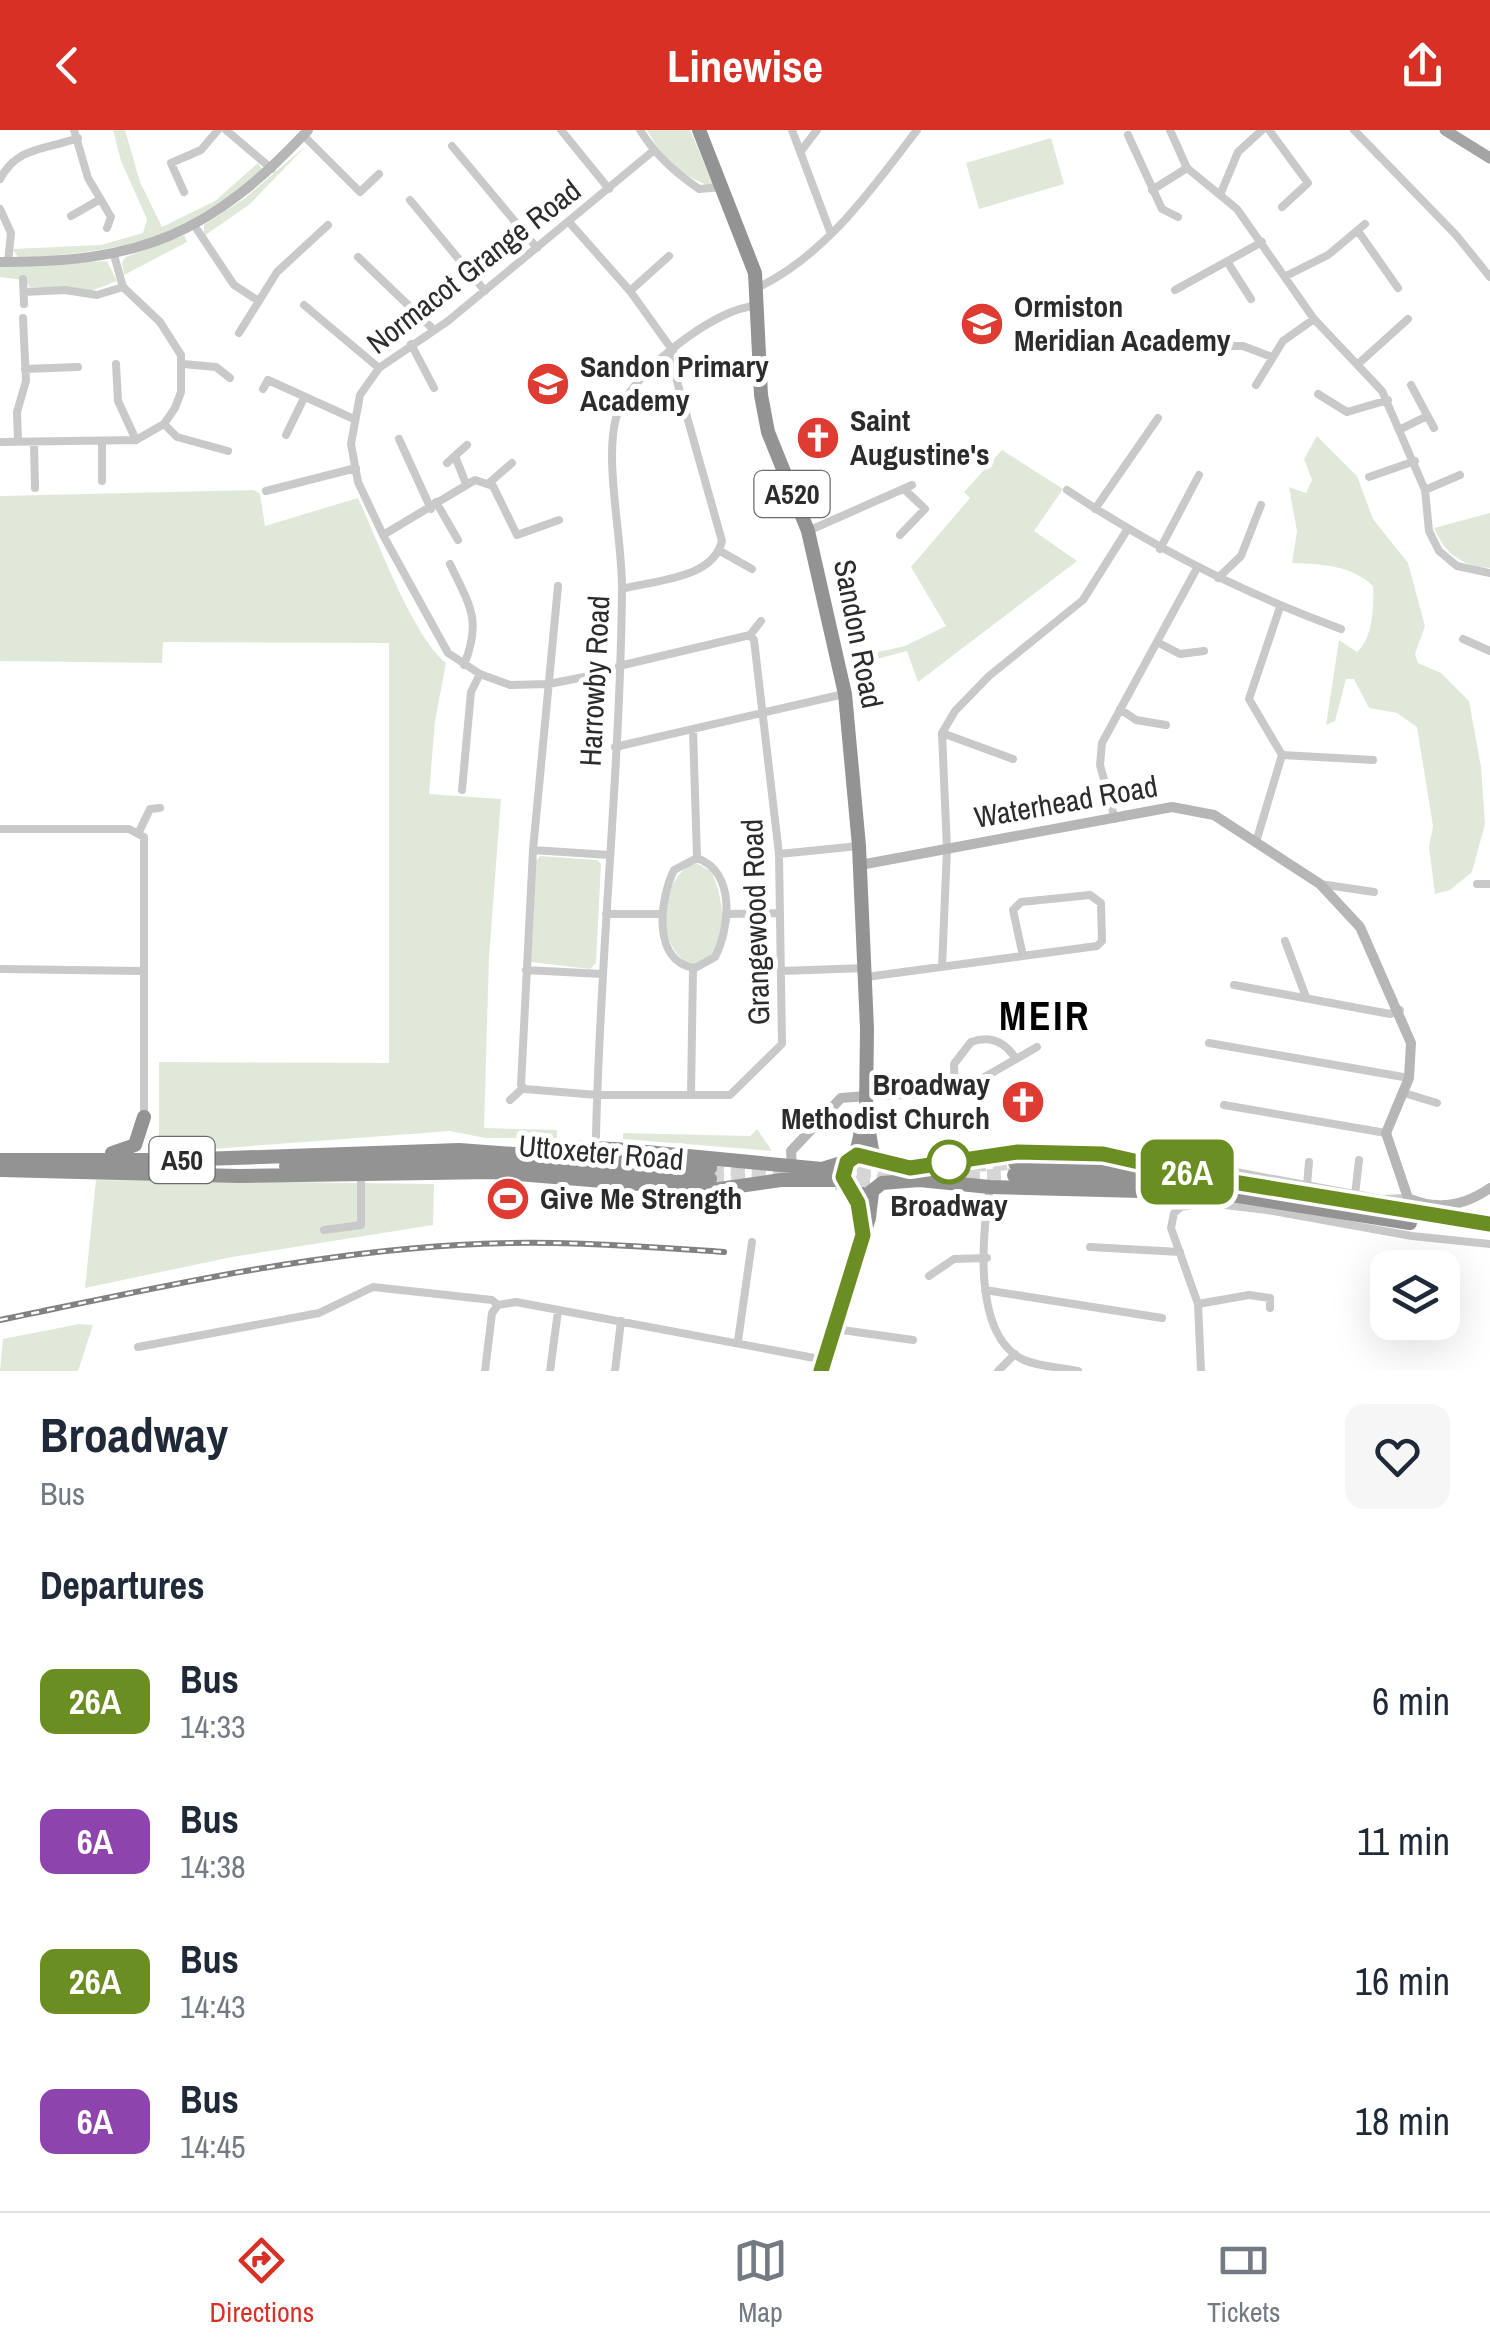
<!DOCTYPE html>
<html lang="en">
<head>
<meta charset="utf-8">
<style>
	:root { --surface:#fff; --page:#f6f6f7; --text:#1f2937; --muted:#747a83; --line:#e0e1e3; --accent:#d93025 }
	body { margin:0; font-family:"Archivo Narrow",sans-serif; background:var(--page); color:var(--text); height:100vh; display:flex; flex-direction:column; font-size:38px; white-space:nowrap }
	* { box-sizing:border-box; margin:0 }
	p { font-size:32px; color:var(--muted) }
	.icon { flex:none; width:55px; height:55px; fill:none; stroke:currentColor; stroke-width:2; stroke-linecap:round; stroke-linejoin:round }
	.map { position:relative; height:1241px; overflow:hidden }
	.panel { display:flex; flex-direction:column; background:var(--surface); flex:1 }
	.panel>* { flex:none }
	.badge { padding:0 20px; border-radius:15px; font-size:35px; line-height:65px }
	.controls { position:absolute; left:1370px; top:1120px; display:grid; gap:20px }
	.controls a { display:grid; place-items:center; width:90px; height:90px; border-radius:20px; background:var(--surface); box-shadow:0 10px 40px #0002; font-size:50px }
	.map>.badge { position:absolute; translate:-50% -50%; box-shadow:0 0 0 5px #fff }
	h2 { padding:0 40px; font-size:38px; line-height:90px }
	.round { display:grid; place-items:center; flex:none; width:105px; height:105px; border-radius:20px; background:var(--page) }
	.head { display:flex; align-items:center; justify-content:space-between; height:170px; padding:0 40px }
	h1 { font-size:48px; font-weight:700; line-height:75px }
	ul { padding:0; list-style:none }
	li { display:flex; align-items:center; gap:30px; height:140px; padding:0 40px }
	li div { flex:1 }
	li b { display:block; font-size:38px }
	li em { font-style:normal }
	li .badge { min-width:110px; font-weight:700; text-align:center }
	header { display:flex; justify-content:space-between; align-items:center; height:130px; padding:0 40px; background:var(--accent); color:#fff; font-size:45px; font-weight:700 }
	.menu { display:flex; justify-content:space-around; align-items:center; height:140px; border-top:2px solid var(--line); background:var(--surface); font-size:28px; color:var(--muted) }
	.menu a { display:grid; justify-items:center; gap:5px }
	.menu .selected { color:var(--accent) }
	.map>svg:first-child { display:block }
</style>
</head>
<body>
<header><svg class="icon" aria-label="back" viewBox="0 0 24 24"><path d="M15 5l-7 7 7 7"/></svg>Linewise<svg class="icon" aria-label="share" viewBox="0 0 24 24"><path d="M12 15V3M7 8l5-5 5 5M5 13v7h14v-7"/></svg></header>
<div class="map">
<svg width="1490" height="1241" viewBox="0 0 1490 1241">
	<rect width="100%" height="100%" fill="#fff"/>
	<path fill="#e0e9d9" d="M113,0H125L140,52L162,97L215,71L258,33L263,40C194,110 113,123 19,128L12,119L101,115L143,103L147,89L121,31Z
		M647,0H690L715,58C684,48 662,28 647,0Z
		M1051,8L1064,54L979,79L966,33Z
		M307,15L250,74L204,106V95L245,68Z
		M184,105L187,112L124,145L122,132L126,127Z
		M107,131L117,151L86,163L68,157H30L23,150L0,147V137Z
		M1317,306L1357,346L1373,389L1408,433L1425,496L1415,524L1418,533L1441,543L1469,571L1481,637L1485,694L1472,742L1450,760L1435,764L1429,717L1433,696L1417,597L1397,583L1369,578L1354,549H1346L1335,591L1326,595L1339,510L1357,522C1373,508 1374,476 1373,456C1352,435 1320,434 1292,433L1297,401L1289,357L1306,363L1312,350L1304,329Z
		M1002,320L1063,359L1034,401L1077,431L918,552L907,521L858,534L856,527L905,516L946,496L911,437L970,368L964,362Z
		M254,360L260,364L265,396L358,368C378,411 412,505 446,533L435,591L429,664L501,669L489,827L484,998L557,1000V1008H485L450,1001L186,1021L159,1013V932L389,933V513L163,512L162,533L0,531V366Z
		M1490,383V438C1462,436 1445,424 1434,398Z
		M540,726L597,730L601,734L596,833L590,839L531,832L536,731Z
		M694,732L711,741C725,769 734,832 690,835C653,812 659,752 694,732Z
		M757,999L772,1021L623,1009V1003L750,1006Z
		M96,1050L434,1054L433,1095L232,1127L85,1158Z
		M79,1194L93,1195L78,1241H0L3,1209Z"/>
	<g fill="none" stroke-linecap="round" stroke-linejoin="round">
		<path stroke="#d5d5d5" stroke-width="14" stroke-dasharray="14 7" stroke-linecap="butt" d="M951,1036L1015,1033
			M710,1038L791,1043L899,1040
			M945,1048L1014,1045
			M710,1049L749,1051
			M835,1053L889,1051"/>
		<path stroke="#c9c9c9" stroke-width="8" d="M74,0L88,48L111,87L107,98
			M226,0L272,39
			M561,0L609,59
			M640,0C656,26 675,42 699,59L723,57
			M792,0L831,104
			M1170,0L1187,38L1237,79L1314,189L1382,261L1425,360L1429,401L1439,421L1457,436L1490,443
			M1269,0L1308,53L1282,77
			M1354,0L1456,105L1490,147
			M303,5L360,62L379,44
			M1128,5L1162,79L1178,87
			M452,16L537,118
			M801,21L817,0
			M0,49C18,16 45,20 78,8
			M1152,60L1187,38
			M184,62L171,33L201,20L218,0
			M1220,65L1238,22L1262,0
			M410,70L485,161
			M0,79L11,103L8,132
			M71,86L99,70
			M569,92L630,161L673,221
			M194,95L234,155L257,170
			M1358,101L1398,158
			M358,127L434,200
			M1228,133L1251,169
			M1286,146L1328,125L1365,94
			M23,149L24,174
			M757,158C826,125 872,59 917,0
			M1175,160L1262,112
			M630,161L669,126
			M24,162L65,160L97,165L123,157
			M304,175L379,238
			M239,203L277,142L328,95
			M411,214L434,258
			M1221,216H1243L1272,227
			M116,234L118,271L136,310
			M183,234L216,237L230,248
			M1358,234L1408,189
			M25,239L78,237
			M1256,255L1283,211L1314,189
			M1411,255L1434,298
			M263,259L268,250L354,289
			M1318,264L1347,282L1388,270
			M164,294L177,307L228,321
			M1401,299L1427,286
			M286,305L304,268
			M399,309L431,379
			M18,311L17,282L26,251L23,188
			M0,312L136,310L164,294L175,278L181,262V225L160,192L123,157L114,125
			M34,312L35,358
			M102,312V351
			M455,326L466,354
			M447,333L467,315
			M1369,347L1415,331
			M489,353L512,333
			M1067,360C1154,418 1243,463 1341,499
			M1425,360L1460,345
			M266,361L356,338
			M436,372L458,410
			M1095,379L1158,288
			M808,401L912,355
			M383,405L475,350L493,356L517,405L559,390
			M900,405L925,379L904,359
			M1160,419L1199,345
			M720,421L752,439
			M450,434C470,476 482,490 464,535
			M1218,448L1241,426L1261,375
			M558,456L533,720L521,955L525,959L597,965H730L782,914L779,724L754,510L750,505L619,536
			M622,459C656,450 713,449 722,411L669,223
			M750,505L761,491
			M1463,509L1490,521
			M1157,512L1180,524L1204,521
			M619,540L549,554L510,555L480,544L448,523L383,405L358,352L351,314L360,265L379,238L448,191L653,21
			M1120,579L1136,590L1166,595
			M693,599L697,728
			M942,603L1013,629
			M615,617L844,564
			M1282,625L1373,630
			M462,660L471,562L480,544
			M1115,689L1100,635L1102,613L1197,438
			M0,699H129L144,707V986
			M139,702L150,679L160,678
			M1256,712L1282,625L1249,569L1280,477
			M533,720L609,725
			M779,724L859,716
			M697,728C736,742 730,798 715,827L695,838C651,832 660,768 674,740Z
			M1320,754L1374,762
			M1477,754H1490
			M606,784H662
			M727,784L780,783
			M1285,811L1306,867
			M942,837L947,719L942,603L955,581L989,546L1083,470L1127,400
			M0,839L144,841
			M526,840L602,844
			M781,841L866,838
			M866,847L1097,816L1102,811L1101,773L1090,765L1021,772L1013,780L1023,826
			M1234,855L1390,884L1400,880
			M1209,913L1409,948
			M1404,963L1437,973
			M691,964L693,838
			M955,964L954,934L971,912C991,905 1005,912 1016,929
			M867,966L955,964L1037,917
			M510,970L523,958
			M1224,975L1386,1003
			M596,1006C600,824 620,643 622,461C623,411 604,333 616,288C627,247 716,175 758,176
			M1236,1042L1381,1069L1408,1068
			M1307,1056L1309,1032
			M990,1057C982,1105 972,1206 1024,1230C1040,1237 1061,1237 1078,1241
			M1355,1065L1359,1030
			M324,1100L361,1095V1043
			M1090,1117L1180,1122
			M929,1146L954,1129L987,1128
			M985,1160L1162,1188
			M1198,1174L1249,1165L1270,1168V1178
			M498,1175L516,1172L825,1230
			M835,1199L913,1210
			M738,1211L752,1112
			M138,1217L319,1183L373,1157L492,1170L498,1175
			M485,1241L492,1183L498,1175
			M550,1241L558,1181
			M615,1241L621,1191
			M998,1241L1015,1224
			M1201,1241L1198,1174L1171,1098L1174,1083L1181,1077L1208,1073L1267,1080L1412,1106L1490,1114"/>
		<path stroke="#b6b6b6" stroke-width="10" d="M0,132C141,133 211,104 308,0
			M860,735L1172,677L1214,685L1320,754L1360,797L1411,913L1409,948L1386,1003L1408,1068C1437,1081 1464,1076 1490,1058
			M792,1037L791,1021L841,968L867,966"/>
		<path stroke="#a4a4a4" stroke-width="11" d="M1445,0L1490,28"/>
		<path stroke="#939393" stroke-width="14" d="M699,0L755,143L761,265L768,302L808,401L845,564L859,716L867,899L866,978L857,1020L843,1047L858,1073L863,1102
			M867,989L873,1026
			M530,1016L615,1019L822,1039L848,1031
			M112,1023L135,1015L144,987
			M0,1030H174L459,1020L710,1038
			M1015,1033L1152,1041L1490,1094
			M881,1034C917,1043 951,1029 988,1025C1040,1019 1091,1022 1142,1031
			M286,1036L457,1030L710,1049
			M0,1040L239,1046L492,1042L712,1060L781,1050H844
			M1014,1045L1129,1049L1410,1093
			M853,1062L867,1065L882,1053L919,1050L990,1057L1180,1062
			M821,1241L869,1088L872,1063"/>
		<g stroke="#818181" stroke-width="6">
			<path id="rail" d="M0,1190C151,1159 303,1124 458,1115C546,1109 636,1116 724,1122"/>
		</g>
		<use href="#rail" stroke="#fff" stroke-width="2.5" stroke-dasharray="8" stroke-linecap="butt"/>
	</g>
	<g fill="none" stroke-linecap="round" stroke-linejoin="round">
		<g stroke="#fff" stroke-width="22">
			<path id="line" d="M821,1241L863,1105L858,1073L843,1047L847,1032L857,1025L910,1038L1018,1022L1103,1024L1215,1049L1490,1094"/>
		</g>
		<use href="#line" stroke="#6b8e23" stroke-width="15"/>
	</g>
	<defs>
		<g id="school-disc" transform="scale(2.25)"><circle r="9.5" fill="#de3c33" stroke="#fff"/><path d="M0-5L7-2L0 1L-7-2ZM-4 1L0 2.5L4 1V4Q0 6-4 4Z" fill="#fff"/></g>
		<g id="church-disc" transform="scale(2.25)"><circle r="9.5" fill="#de3c33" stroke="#fff"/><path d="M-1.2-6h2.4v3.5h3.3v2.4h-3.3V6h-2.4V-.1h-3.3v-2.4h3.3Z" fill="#fff"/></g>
		<g id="stadium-disc" transform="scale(2.25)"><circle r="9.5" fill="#de3c33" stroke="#fff"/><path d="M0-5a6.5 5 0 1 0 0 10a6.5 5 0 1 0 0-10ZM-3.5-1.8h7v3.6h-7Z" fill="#fff"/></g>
	</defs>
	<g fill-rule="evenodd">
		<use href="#school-disc" x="982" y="194"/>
		<use href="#school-disc" x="548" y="254"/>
		<use href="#church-disc" x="818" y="308"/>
		<use href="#church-disc" x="1023" y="972"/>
		<use href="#stadium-disc" x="508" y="1069"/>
	</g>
	<circle fill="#fff" stroke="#6b8e23" stroke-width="5" cx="949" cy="1032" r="20"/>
	<g text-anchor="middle" stroke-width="10" stroke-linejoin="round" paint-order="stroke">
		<g fill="#fff" stroke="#6b6b6b" stroke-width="2.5">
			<rect x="754.5" y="341" width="75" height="46" rx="8"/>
			<rect x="149.5" y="1007" width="65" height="46" rx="8"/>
		</g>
		<g font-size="28" font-weight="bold" fill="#2c2c2c">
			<text x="792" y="374">A520</text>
			<text x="182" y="1040">A50</text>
		</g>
		<g font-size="30" fill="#2c2c2c" stroke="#fff">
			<text transform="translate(474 137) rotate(-38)" y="10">Normacot Grange Road</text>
			<text transform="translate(858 504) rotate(79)" y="10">Sandon Road</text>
			<text transform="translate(595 551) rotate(-87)" y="10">Harrowby Road</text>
			<text transform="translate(1066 672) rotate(-10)" y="10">Waterhead Road</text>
			<text transform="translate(756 792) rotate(-92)" y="10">Grangewood Road</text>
			<text transform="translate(601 1023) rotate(5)" y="10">Uttoxeter Road</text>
		</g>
		<g font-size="30" font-weight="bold" fill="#2c2c2c" stroke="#fff" text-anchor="start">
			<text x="1014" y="187">Ormiston<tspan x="1014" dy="34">Meridian Academy</tspan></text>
			<text x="580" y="247">Sandon Primary<tspan x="580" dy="34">Academy</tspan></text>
			<text x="850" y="301">Saint<tspan x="850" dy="34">Augustine's</tspan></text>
			<text x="990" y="965" text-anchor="end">Broadway<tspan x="990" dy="34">Methodist Church</tspan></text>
			<text x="540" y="1079">Give Me Strength</text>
		</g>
		<g font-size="30" font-weight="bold" fill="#2c2c2c" stroke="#fff">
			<text x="949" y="1086">Broadway</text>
		</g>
		<g font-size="40" font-weight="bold" letter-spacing="2.5" fill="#000" stroke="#fff">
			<text x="1045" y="900">MEIR</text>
		</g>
	</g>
</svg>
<div class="controls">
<a><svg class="icon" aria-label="layers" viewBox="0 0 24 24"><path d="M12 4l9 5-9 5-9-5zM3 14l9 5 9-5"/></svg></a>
</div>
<b class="badge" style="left:1187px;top:1042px;background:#6b8e23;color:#fff">26A</b>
</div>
<section class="panel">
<div class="head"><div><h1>Broadway</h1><p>Bus</p></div><a class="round"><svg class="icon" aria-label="heart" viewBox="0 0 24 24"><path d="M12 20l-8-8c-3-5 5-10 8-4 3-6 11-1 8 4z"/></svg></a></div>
<h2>Departures</h2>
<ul>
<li><span class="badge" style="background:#6b8e23;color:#fff">26A</span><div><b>Bus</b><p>14:33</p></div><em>6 min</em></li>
<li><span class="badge" style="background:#8e44ad;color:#fff">6A</span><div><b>Bus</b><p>14:38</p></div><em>11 min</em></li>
<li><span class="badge" style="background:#6b8e23;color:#fff">26A</span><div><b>Bus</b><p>14:43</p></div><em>16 min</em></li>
<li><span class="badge" style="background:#8e44ad;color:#fff">6A</span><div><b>Bus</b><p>14:45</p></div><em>18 min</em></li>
</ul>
</section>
<nav class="menu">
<a class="selected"><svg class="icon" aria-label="directions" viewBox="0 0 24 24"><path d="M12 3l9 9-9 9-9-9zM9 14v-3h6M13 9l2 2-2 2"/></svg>Directions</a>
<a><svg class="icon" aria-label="map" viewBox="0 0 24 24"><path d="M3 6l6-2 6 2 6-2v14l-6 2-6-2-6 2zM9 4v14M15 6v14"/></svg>Map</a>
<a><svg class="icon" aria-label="tickets" viewBox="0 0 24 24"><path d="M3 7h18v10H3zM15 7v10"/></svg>Tickets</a>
</nav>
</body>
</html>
